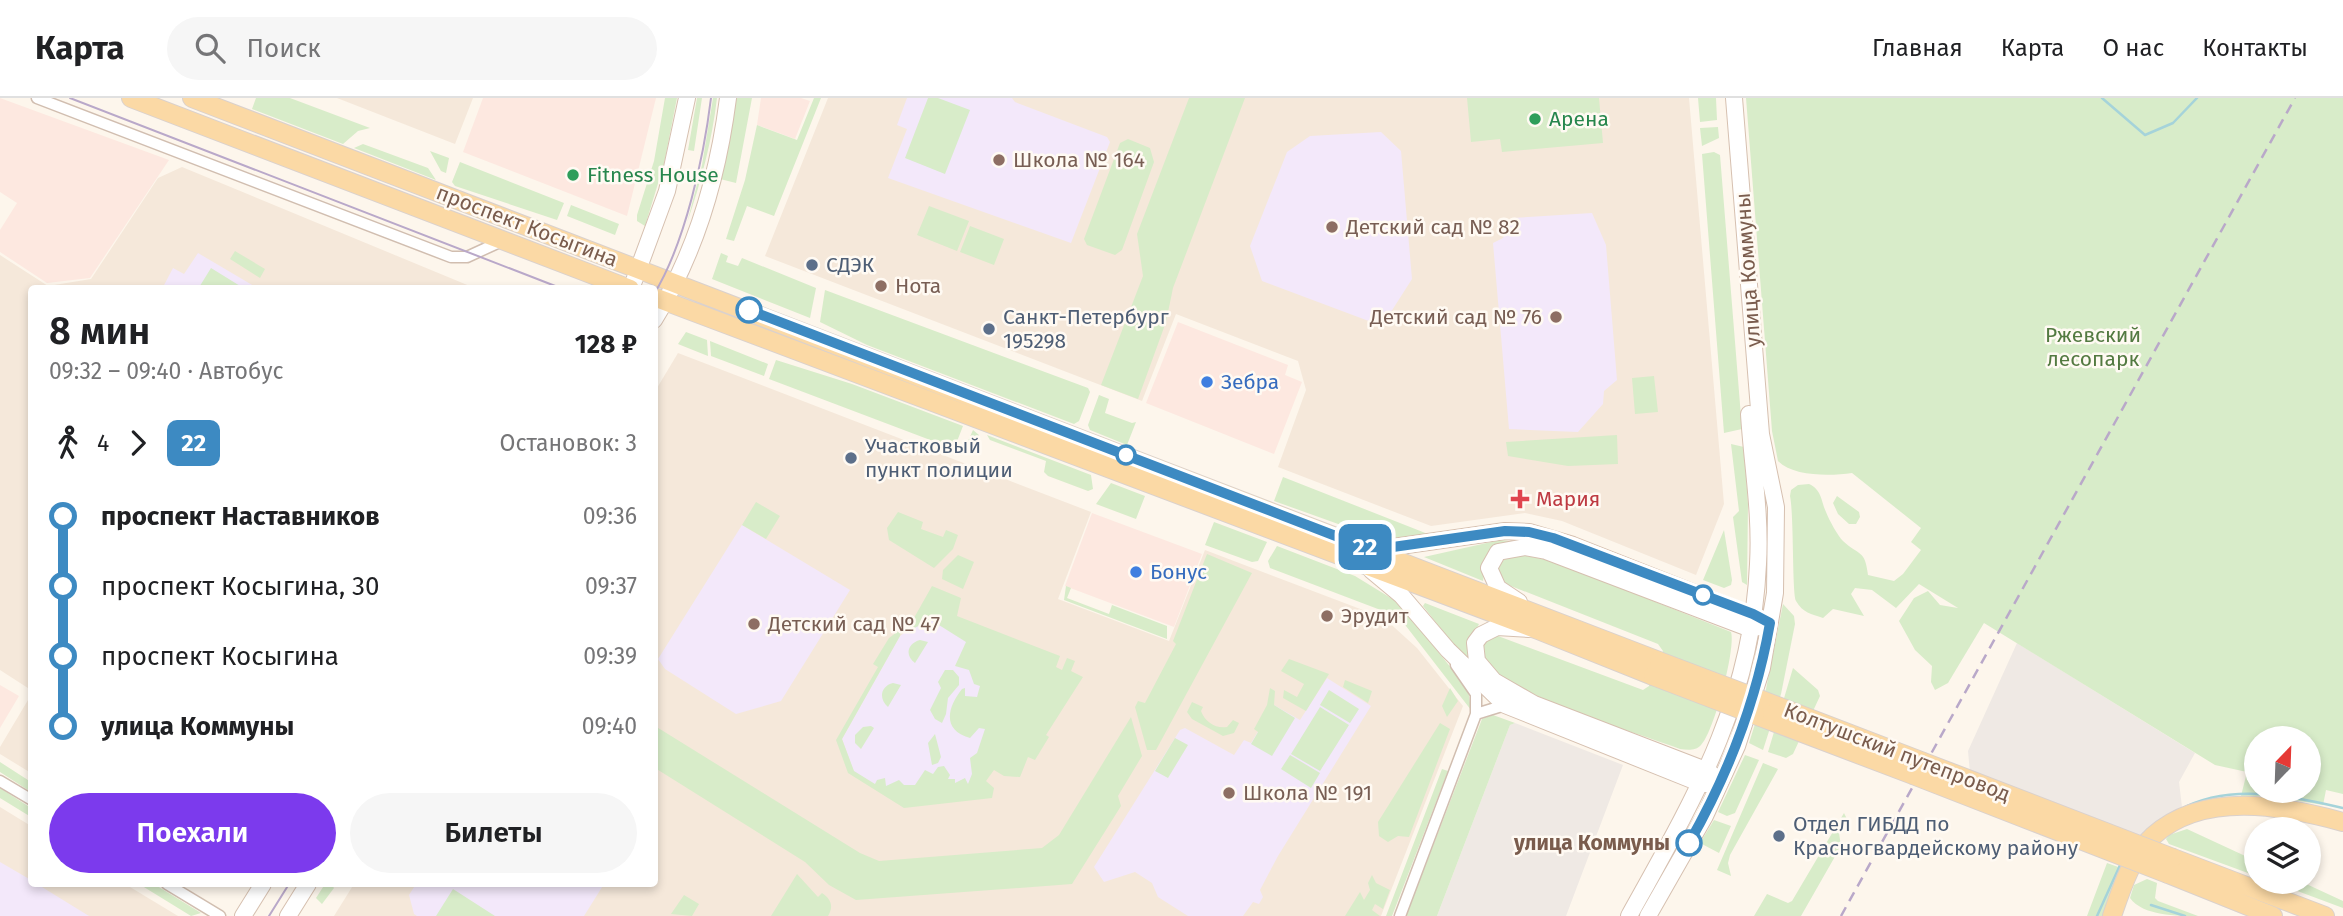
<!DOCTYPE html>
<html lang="ru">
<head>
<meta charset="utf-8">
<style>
	:root { --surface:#fff; --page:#f6f6f6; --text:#202124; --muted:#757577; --line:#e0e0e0; --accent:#7c3aed }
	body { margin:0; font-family:"Fira Sans",sans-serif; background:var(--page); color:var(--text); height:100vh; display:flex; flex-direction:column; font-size:26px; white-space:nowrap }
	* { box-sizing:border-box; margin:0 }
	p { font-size:23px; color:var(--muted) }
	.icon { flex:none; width:38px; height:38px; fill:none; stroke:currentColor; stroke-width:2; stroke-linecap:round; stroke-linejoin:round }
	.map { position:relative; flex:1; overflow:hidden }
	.sheet { position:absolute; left:28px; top:187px; width:630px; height:602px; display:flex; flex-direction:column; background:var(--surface); border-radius:7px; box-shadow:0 4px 10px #0003 }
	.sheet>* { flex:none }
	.badge { padding:0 14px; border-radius:10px; font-size:24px; line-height:46px }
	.needle { width:46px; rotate:23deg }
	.controls { position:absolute; left:2244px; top:628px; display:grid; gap:14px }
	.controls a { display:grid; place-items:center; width:77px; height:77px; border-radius:50%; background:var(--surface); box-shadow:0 4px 10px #0003; font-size:35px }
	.map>.badge { position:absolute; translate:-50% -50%; box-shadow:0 0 0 4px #fff }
	.legs { display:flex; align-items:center; gap:10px; height:77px; padding:0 21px; font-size:23px }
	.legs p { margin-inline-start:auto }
	.overview { display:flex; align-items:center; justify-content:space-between; height:119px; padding:0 21px }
	h1 { font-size:38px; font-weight:600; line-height:52px }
	.action { display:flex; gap:14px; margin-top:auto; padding:14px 21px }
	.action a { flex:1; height:80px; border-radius:42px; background:var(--accent); color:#fff; font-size:28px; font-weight:600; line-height:80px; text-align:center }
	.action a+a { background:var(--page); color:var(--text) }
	ul { padding:0 21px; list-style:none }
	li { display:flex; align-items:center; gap:24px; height:70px; font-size:26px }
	li i { display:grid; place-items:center; width:10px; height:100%; margin:0 9px; background:currentColor }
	li i::after { content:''; width:18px; height:18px; margin:-9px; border:5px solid; border-radius:50%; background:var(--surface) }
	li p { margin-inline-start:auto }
	li:first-child i { background:linear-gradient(#0000 50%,currentColor 0) }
	li:last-child i { background:linear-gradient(currentColor 50%,#0000 0) }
	header { display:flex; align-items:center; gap:42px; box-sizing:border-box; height:98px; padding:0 35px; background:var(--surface); border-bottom:2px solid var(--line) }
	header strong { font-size:33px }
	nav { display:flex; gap:38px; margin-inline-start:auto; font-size:24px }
	.search { width:490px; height:63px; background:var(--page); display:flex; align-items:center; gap:18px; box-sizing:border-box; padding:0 24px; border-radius:38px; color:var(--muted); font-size:26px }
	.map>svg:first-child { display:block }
</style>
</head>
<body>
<header>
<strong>Карта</strong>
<div class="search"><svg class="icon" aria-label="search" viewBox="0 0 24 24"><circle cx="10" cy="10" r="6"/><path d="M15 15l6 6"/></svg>Поиск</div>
<nav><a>Главная</a><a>Карта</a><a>О нас</a><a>Контакты</a></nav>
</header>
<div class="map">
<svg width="2343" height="818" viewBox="0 0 2343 818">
	<rect width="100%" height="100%" fill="#fdf6ec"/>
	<path fill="#f5e8da" d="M337,0H473L455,46Z
		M828,0H1689L1724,406L1696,477L1562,423L1525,415L1431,428L1278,369L1306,292L1298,263L1176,216L1142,303L765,158Z
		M182,69L477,191H32L31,592L0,572V157L48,188L91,181L158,80Z
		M678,255L1091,414L1058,501L1169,543L1205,452L1384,520L1417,550L1463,608L1381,818H334L354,786H654V295Z
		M31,597V675L0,656V649Z
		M0,709L31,728L32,786H125L178,818H0Z"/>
	<path fill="#fde8e0" d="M0,0L169,62L90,180L47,185L0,154V132L17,105L0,94Z
		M483,0H656L627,118L463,54Z
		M761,0H801L810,3L795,41L757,27Z
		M1178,224L1288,267L1285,277L1302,284L1274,356L1146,305Z
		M1092,415L1202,456L1174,529L1065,488Z
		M0,587L19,598L0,630Z"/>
	<path fill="#efe9e4" d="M2017,545L2195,655L2179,684L2182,709L2145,732L2127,755L1971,686L1968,653Z
		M1515,625L1623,667L1566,818H1437L1510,627Z"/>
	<path fill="#f3e8fa" d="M907,0H1012L1015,4L1107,39L1110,44L1071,145L888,80L907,31L897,27Z
		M1381,34L1401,53L1412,181L1382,228L1262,183L1250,148L1287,54L1310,38Z
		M1592,115L1606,147L1617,282L1604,293L1603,306L1578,334L1509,331L1493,145L1503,140L1512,120Z
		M198,155L259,191H162L173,170L184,176Z
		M742,427L850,492L781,603L736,616L665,571L658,561Z
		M932,513L1010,557L985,682L907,706L854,674L842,641L900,538Z
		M1327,580L1371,608L1278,758L1260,792L1263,799L1259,806L1253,804L1243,818H1188L1158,799L1152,785L1135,774L1104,784L1094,769L1180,632L1185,630L1234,657L1244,642L1251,645L1274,607L1300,622Z
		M0,764L31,782L32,786H37L89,818H0Z
		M416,786H604L584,818H417L414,816L409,797Z"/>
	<path fill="#d8ecc9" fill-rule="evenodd" d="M256,0H290L370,30L358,33L343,46L252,11Z
		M665,0H677L664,66L645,128L637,123V117L654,63Z
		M697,0H702L694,53L688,52Z
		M713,0H717C712,43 701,84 687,125L702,67Z
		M735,0H752L736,85L720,81Z
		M814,0H821L774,118L747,108L734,143L726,141L745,82L757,27L797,42Z
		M928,0H938L970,12L945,76L905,60Z
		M1189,0H1245L1173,190L1166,224L1138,301L1101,287L1143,178L1137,136Z
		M1467,0H1599L1603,45L1502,54L1500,41L1471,44Z
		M1698,0H1716L1717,22L1700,24Z
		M1746,0H2343V696L2326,692L2323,707L2269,698H2241L2247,674L2215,667L1984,525L1948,585L1935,592L1931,584L1932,568L1915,552L1899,523L1914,500L1928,493L1940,507L1958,510L1919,486L1896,510L1872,492L1855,490L1851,496L1864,518L1833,511L1823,520C1811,516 1803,515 1796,503C1792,497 1794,417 1790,398L1791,392L1798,387L1809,386C1822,392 1821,403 1826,414C1829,422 1838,438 1843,443C1859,458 1865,451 1868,477L1894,483L1903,476L1921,452L1911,444L1921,430L1852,375C1831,378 1794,379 1778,363L1772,333ZM2256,640H2308V693H2256Z
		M1718,29L1719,40L1702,48L1700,30Z
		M1128,41L1150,50L1154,64L1122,152L1115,157L1087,147L1084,141L1120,45Z
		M363,46L428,70L436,82L354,50Z
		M430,53L449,60L446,75L441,73Z
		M1714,54L1720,57L1742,331L1724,335L1702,56Z
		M460,64L564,105L557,122L455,88L452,84Z
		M571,107L619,126L615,137L567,118Z
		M929,108L969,123L957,153L917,137Z
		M970,128L1004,141L994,167L960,154Z
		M235,153L265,171L260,180L230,161Z
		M721,155L728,158L726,164L738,168L742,160L816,190L810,220L712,181Z
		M211,170L245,191H198Z
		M825,192L1088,290L1090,294L1079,323L1074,326L867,247L820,224Z
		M686,234L707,242L708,258L678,246Z
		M710,243L768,266L764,278L711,258Z
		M776,262L852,286L963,328L954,351L769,281Z
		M1654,278L1658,314L1635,316L1632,280Z
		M1099,297L1109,301L1105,315L1132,325L1136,324L1127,347L1090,332L1088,327Z
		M973,332L979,337L971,357L963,354Z
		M987,337L1091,377L1093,391L1088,393L1048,378L1044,374L1046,363L990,342Z
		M1617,337L1618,366L1568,368L1508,358L1506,344Z
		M1731,346L1744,349L1748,406L1747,487L1742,484L1733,419L1739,413Z
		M1283,379L1433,438L1516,426H1531V429L1395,443L1380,441L1274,403Z
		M1111,385L1145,398L1136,421L1096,406Z
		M1837,398L1859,414L1860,419L1856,426H1849L1838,416L1833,405Z
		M756,404L780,418L766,441L742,427Z
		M898,414L923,424L921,431L943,439L946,432L958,437L953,451L934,470L889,442L887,430Z
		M1214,424L1267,444L1258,463L1252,464L1205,447Z
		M1724,432L1732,482L1731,487L1724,490L1703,482Z
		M1500,442L1519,444L1484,476L1483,483L1424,459Z
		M1277,448L1355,478L1399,505L1468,591L1471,612L1399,519L1270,470L1268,463Z
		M1207,456L1252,475L1156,652H1147L1135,609L1138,603L1145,605L1176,546L1173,543Z
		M958,457L974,464L963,491L942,481L943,472Z
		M1522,457L1553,463L1731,534C1736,550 1714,634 1701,647C1696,653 1687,652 1680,651C1637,635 1511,598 1486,564C1483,559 1483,554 1483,548L1486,542L1498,538L1643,592L1649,588L1663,553L1658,546L1506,486L1498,471C1502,459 1510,459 1522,457Z
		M932,488L961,500L957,518L1060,558L1056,569L1062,572L1067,560L1075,563L1071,573L1083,579L1046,637L1049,639L1035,662L1028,659L1020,679L1004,678L994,672L986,683L994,690L992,700L904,710L848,675L836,642L878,569L873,566L889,540L901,531L900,538L842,641L854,673L875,686L877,682L885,680L886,688L899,682L904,687H915L925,672L933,676L938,669L944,668L950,677L948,681H955V685L965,680L968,686L972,676L970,660L977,655L985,631L979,630L970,640C942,632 947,610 962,591L965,590V598L977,599L980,588L974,586L969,572L955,568L966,544L931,522L906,534Z
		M1066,488L1071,490L1067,500L1109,516L1112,507L1167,528V541L1064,502Z
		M1425,505L1479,526L1468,548L1474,573L1423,508Z
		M1783,506L1794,518L1795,526L1781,596L1763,652L1749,645L1766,591Z
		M920,542L928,544L915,565C904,557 908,545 920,542Z
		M1289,561L1329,576L1306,613L1283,600L1284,592L1297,599L1304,586L1281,573Z
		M1793,570L1818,592L1820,598L1793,656L1786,660L1768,654Z
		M945,572H953L959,579V587L948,600L946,616L942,625L935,621L930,612L941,590L938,584Z
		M1345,582L1372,593L1368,605L1343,589Z
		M893,585L901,587L888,609C878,600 881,588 893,585Z
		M1270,590L1275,593L1274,607L1295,620L1272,658L1251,646L1258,634L1254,631L1267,607Z
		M1450,590L1458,603L1447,619L1442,608Z
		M1329,592L1359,611L1350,625L1320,607Z
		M1192,604L1203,609L1201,613C1205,624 1216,631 1227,629L1233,622L1239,625L1234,635L1223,638L1192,621L1187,614Z
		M1320,609L1349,627L1320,673L1291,656Z
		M1493,617L1515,625L1510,627L1437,818H1406L1482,621Z
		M1131,619L1142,658L1118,698L1121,708L1072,786L856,802L829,787L805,764L655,670V628L860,755L879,763L1042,750L1059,737Z
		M1440,625L1450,631L1409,739L1398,738L1388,744L1379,738L1378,724Z
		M871,628L874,630L861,651L855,645V637L863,629Z
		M935,636L941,659L938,665L932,667L928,645Z
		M1175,640L1188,647L1168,680L1155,673Z
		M1290,657L1320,675L1311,690L1281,671Z
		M1745,657L1759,662L1735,715L1727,718L1718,714Z
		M0,664L31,684V694L0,674Z
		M1763,665L1778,671L1730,757L1728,765L1731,778L1717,772Z
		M1442,671L1448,673L1392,818H1386Z
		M0,690L31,710V719L0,700Z
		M1844,715L1847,721L1839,735L1841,748L1801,818H1754L1767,796L1788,805L1792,803Z
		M1714,722L1731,728L1719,755L1700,745Z
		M2187,731L2256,763V778L2169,746L2166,741L2169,737Z
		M2107,765L2121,770L2103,818H2087Z
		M797,776L818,799L822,795C831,801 834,808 828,818H771Z
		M1372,777L1376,785L1390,792L1383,811L1375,806L1372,812L1380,818H1345L1360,794L1364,802L1370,792L1368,785Z
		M2147,781L2157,785L2155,800L2158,803L2198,818C2177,818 2143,818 2130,800L2134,787Z
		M2273,784H2302L2343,803V810Z
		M139,786H154L201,815L191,818Z
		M325,786H331L334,790L322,806L316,800Z
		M453,791L495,818H436Z
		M684,797L699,806L692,818L671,816Z"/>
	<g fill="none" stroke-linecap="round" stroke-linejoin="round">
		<path stroke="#a5d3da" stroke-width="2.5" d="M2102,0L2145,37L2173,25L2197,0
			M2179,712C2230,684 2289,698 2343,710
			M2151,807L2185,818
			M2097,818L2121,765"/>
		<g stroke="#d1beb0" stroke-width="13">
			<path id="street" d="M37,0L451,159H467L504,142
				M1476,616L1505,607
				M0,683L32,702
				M167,786L220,818
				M1400,818L1476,616V596L1456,567"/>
		</g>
		<g stroke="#d6c0b0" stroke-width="18">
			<path id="secondary" d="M631,191L667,93L687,0
				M654,222C696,155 718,78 728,0
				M1372,452L1505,433L1529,434L1573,447L1761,521
				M1371,472L1401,497L1448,552L1505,607L1702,686H1710
				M1519,504L1498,490L1489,470L1498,454L1525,449L1546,453L1751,531L1761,528
				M1529,531L1497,529L1481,537L1475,545L1477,563L1494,583L1534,606L1708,673L1714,678
				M243,818L263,786
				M288,818L308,786
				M1629,818C1694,701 1752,604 1758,466C1761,415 1752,366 1749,316
				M1648,818L1705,718L1737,648L1762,570L1775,495L1776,409L1761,336L1734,0"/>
		</g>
		<g stroke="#dad1cd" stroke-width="20">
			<path id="primary" d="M131,0L630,191
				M192,0L1659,563
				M654,199L1538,532L1653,578
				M1762,602L1921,663
				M1755,617L1913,677
				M2173,760L2325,818
				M2168,776L2273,818
				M2112,818C2121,792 2132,757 2153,738C2204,692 2284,708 2343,724"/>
		</g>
		<use href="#street" stroke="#fff" stroke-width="10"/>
		<use href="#secondary" stroke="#fff" stroke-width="16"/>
		<use href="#primary" stroke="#fbd9a5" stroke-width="18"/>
		<path stroke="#b9a8c9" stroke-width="2" d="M70,0L563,191
			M654,196C685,146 704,58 711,0
			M269,818L289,786"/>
		<path stroke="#b9a8c9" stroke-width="2.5" stroke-dasharray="10 7" stroke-linecap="butt" d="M1841,818L2295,0"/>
		<g stroke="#dad1cd" stroke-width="20" stroke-linecap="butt">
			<path id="primary-bridge" d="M1659,563L1762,602
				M1653,578L1755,617
				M1921,663L2173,760
				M1913,677L2168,776"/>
		</g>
		<use href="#primary-bridge" stroke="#fbd9a5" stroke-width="18"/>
	</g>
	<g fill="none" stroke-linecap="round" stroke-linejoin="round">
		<g stroke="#fff" stroke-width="16">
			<path id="line-1" d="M749,212L1372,452L1505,433L1529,434L1553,440L1753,516L1770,525C1756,605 1729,675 1689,745"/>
		</g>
		<use href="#line-1" stroke="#3d8ac2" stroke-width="10"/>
	</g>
	<g fill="#2e9e5b" stroke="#fffaf3" stroke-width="2.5">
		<circle cx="1535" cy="21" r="7"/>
		<circle cx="573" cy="77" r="7"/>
	</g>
	<g fill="#8d6e63" stroke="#fffaf3" stroke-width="2.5">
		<circle cx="999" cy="62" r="7"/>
		<circle cx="1332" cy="129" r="7"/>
		<circle cx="881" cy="188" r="7"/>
		<circle cx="1556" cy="219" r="7"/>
		<circle cx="1327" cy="518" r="7"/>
		<circle cx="754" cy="526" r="7"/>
		<circle cx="1229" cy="695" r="7"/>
	</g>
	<g fill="#5c6f8a" stroke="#fffaf3" stroke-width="2.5">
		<circle cx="812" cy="167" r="7"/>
		<circle cx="989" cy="231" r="7"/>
		<circle cx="851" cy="360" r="7"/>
		<circle cx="1779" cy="738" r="7"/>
	</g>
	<g fill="#fff" stroke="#3d8ac2" stroke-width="3.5">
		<circle cx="749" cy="212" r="12"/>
		<circle cx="1126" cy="357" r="9"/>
		<circle cx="1703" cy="497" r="9"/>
		<circle cx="1689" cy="745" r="12"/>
	</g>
	<g fill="#3f7fe0" stroke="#fffaf3" stroke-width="2.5">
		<circle cx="1207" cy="284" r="7"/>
		<circle cx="1136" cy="474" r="7"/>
	</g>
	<path fill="#e0444e" stroke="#fffaf3" stroke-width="2.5" d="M1516.5 390.5h7v7h7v7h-7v7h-7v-7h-7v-7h7z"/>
	<g text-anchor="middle" stroke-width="5" stroke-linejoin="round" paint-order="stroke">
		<g font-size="21" fill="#27864d" stroke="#fffaf3" text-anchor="start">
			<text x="1549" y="28">Арена</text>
			<text x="587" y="84">Fitness House</text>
		</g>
		<g font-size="21" fill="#785e54" stroke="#fffaf3" text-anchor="start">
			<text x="1013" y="69">Школа № 164</text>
			<text x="1346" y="136">Детский сад № 82</text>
			<text x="895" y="195">Нота</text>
			<text x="1542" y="226" text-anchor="end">Детский сад № 76</text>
			<text x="1341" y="525">Эрудит</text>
			<text x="768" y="533">Детский сад № 47</text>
			<text x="1243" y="702">Школа № 191</text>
		</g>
		<g font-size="21" fill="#7a5c4d" stroke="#fffaf3">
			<text transform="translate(527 128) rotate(21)" y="7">проспект Косыгина</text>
			<text transform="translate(1748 172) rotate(-94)" y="7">улица Коммуны</text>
			<text transform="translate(1897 654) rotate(21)" y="7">Колтушский путепровод</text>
		</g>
		<g font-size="21" fill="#4e5e75" stroke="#fffaf3" text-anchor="start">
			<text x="826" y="174">СДЭК</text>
			<text x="1003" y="226">Санкт-Петербург<tspan x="1003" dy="24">195298</tspan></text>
			<text x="865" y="355">Участковый<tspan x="865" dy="24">пункт полиции</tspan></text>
			<text x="1793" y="733">Отдел ГИБДД по<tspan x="1793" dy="24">Красногвардейскому району</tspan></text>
		</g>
		<g font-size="21" fill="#537a41" stroke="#fffaf3">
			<text x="2093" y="244">Ржевский<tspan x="2093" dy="24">лесопарк</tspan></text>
		</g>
		<g font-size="21" fill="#366cbe" stroke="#fffaf3" text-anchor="start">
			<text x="1221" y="291">Зебра</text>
			<text x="1150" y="481">Бонус</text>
		</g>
		<g font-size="21" fill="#be3a42" stroke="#fffaf3" text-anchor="start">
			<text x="1536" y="408">Мария</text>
		</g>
		<g font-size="21" font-weight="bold" fill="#7a5c4d" stroke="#fffaf3" text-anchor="end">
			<text x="1670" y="752">улица Коммуны</text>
		</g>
	</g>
</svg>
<div class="controls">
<a><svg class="needle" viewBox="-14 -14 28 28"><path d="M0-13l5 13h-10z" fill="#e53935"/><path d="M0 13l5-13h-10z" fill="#757577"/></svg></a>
<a><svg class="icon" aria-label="layers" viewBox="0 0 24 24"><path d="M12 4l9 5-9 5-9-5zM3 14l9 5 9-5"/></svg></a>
</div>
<b class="badge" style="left:1365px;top:449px;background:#3d8ac2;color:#fff">22</b>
<section class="sheet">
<div class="overview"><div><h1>8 мин</h1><p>09:32 – 09:40 · Автобус</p></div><b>128 ₽</b></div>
<div class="legs"><svg class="icon" aria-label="walk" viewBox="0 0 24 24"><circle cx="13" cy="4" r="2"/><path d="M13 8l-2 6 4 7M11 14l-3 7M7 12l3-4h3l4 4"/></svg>4<svg class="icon" aria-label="forward" viewBox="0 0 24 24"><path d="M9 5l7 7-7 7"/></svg><b class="badge" style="background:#3d8ac2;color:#fff">22</b><p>Остановок: 3</p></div>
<ul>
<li><i style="color:#3d8ac2"></i><b>проспект Наставников</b><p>09:36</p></li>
<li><i style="color:#3d8ac2"></i><span>проспект Косыгина, 30</span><p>09:37</p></li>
<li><i style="color:#3d8ac2"></i><span>проспект Косыгина</span><p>09:39</p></li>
<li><i style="color:#3d8ac2"></i><b>улица Коммуны</b><p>09:40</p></li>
</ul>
<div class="action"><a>Поехали</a><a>Билеты</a></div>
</section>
</div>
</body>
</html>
